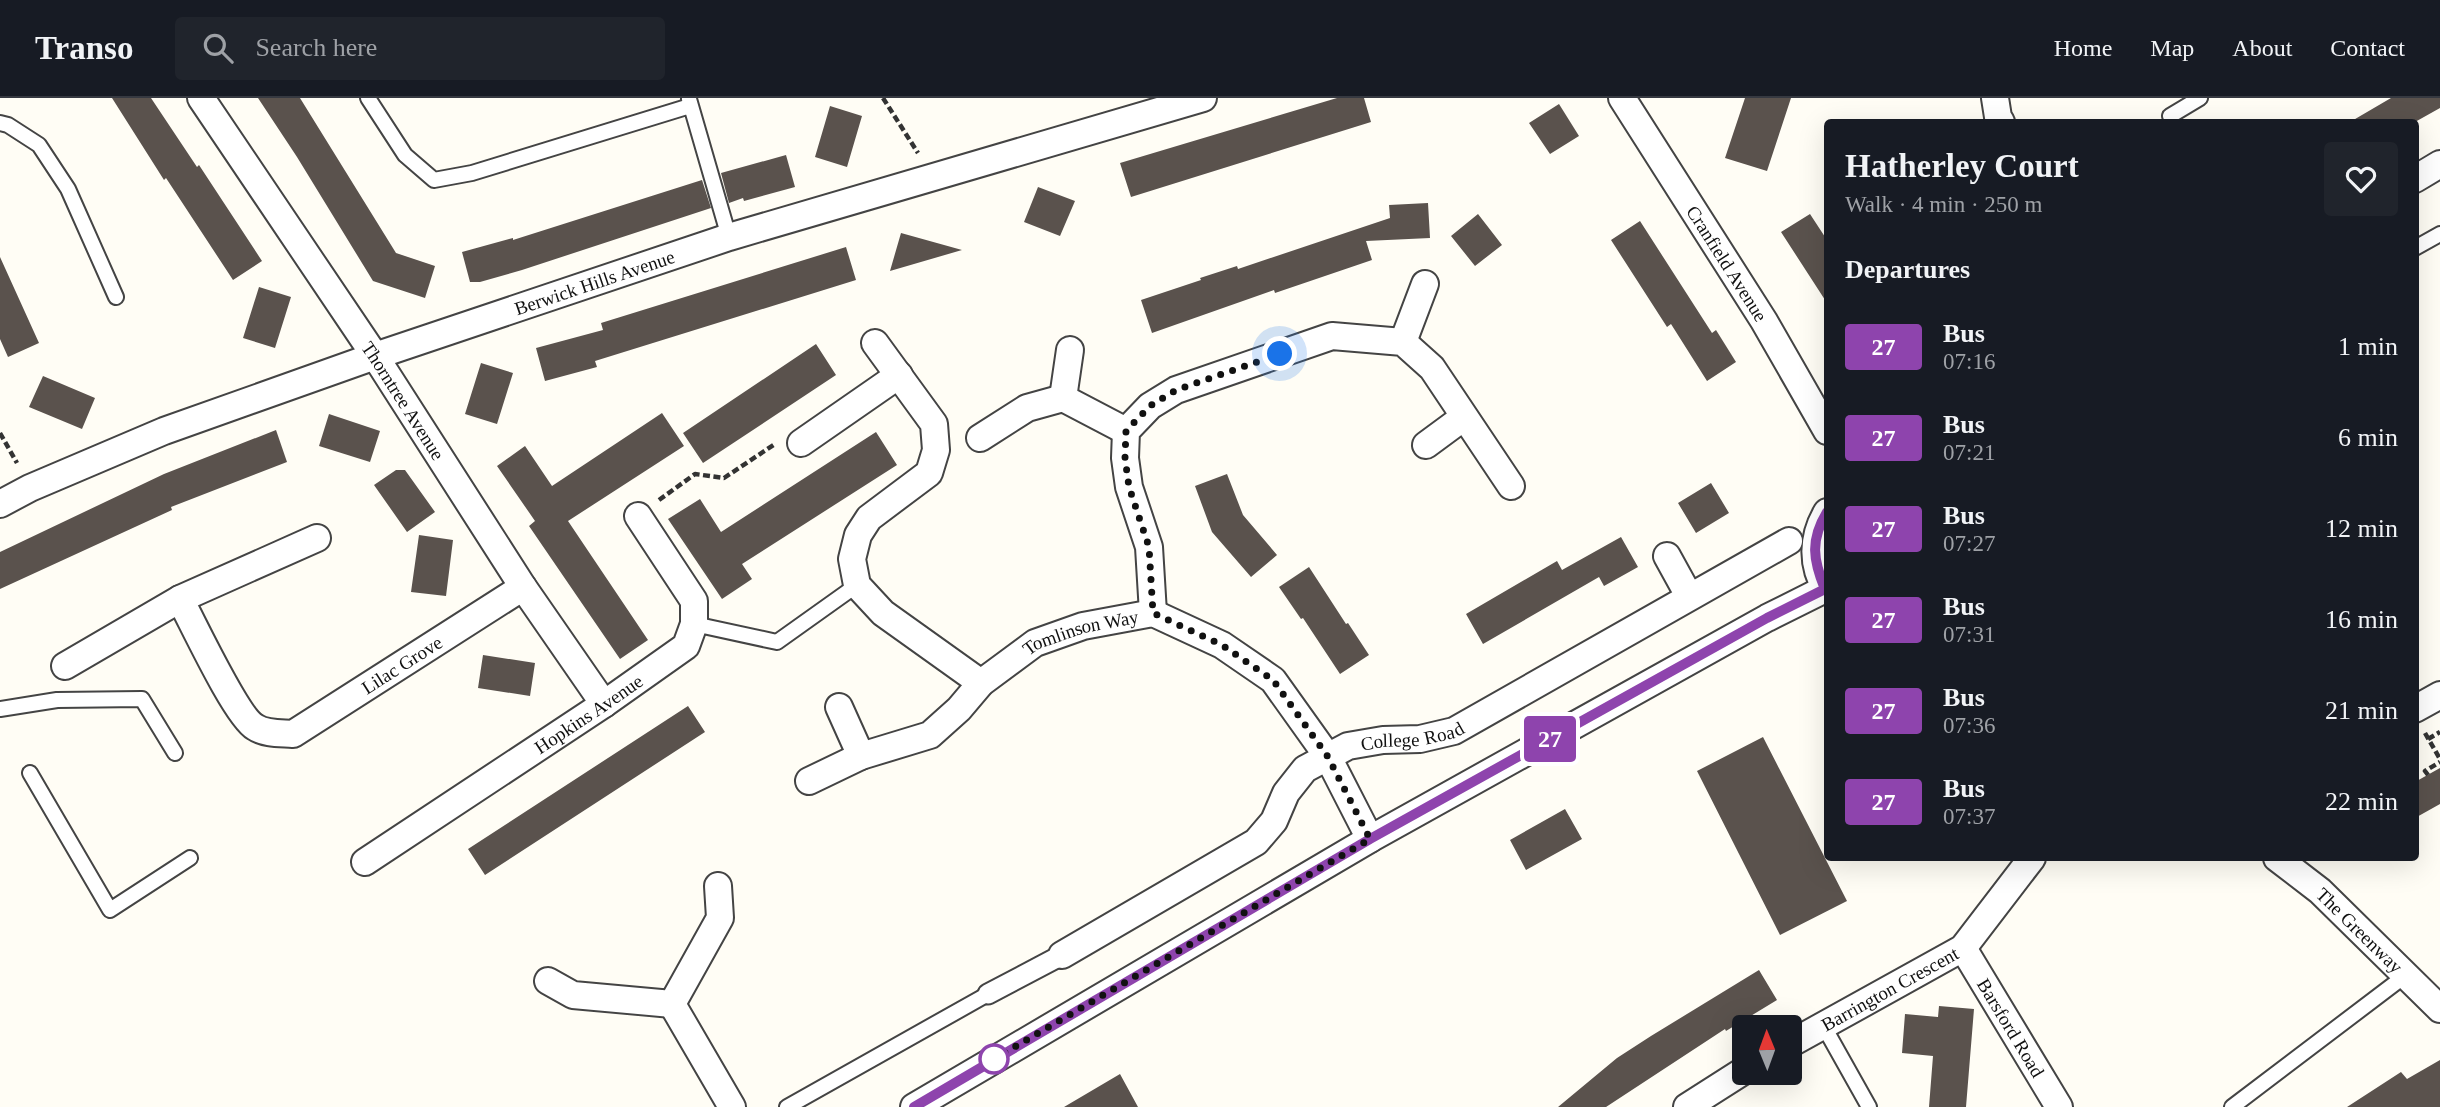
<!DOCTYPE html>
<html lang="en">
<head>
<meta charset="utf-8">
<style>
	:root { --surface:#171b24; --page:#20242c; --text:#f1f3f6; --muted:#9ea1a6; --line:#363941 }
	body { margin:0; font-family:Georgia,serif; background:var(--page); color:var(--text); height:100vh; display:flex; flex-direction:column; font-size:26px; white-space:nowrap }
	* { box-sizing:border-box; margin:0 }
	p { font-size:23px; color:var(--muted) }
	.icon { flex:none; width:38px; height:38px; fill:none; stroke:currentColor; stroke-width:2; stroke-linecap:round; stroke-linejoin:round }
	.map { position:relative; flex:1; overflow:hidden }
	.drawer { position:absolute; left:1824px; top:21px; width:595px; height:742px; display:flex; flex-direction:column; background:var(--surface); border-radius:7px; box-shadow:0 7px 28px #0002 }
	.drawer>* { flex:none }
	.badge { padding:0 14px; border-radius:5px; font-size:24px; line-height:46px }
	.needle { width:46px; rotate:359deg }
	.fabs { position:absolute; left:1732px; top:917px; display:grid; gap:14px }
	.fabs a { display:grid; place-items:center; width:70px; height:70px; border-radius:7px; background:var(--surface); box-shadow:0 7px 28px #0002; font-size:35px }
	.you { position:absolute; width:35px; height:35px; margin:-18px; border:5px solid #fff; border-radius:50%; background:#1a73e8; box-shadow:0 0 0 10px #1a73e833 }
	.map>.badge { position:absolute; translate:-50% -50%; box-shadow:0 0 0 4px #fff }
	h2 { padding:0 21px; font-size:26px; line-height:63px }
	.round { display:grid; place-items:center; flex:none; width:74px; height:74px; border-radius:7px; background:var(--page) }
	.headline { display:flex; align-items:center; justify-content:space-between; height:119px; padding:0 21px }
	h1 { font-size:33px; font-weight:800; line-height:52px }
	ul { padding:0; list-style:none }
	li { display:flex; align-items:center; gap:21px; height:91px; padding:0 21px }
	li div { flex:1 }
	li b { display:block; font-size:26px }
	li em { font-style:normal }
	li .badge { min-width:77px; font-weight:700; text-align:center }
	header { display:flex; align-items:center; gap:42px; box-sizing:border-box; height:98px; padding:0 35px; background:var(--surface); border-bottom:2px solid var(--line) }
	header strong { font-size:33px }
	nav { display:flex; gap:38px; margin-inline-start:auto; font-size:24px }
	.search { width:490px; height:63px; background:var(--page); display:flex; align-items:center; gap:18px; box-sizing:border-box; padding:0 24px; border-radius:7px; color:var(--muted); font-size:26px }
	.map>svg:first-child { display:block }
</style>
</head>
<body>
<header>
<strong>Transo</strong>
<div class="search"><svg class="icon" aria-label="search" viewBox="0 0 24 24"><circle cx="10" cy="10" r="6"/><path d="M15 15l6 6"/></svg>Search here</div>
<nav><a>Home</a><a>Map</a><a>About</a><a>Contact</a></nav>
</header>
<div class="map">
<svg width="2440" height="1009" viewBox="0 0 2440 1009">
	<rect width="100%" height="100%" fill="#fffdf5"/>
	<path fill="#5a524d" d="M112,0H151L197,69L199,67L262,163L233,182L166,80L164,82Z
		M258,0H300L396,155L435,168L425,200L373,183L297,59Z
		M1337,0H1364L1371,24L1131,99L1120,65Z
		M1745,0H1791L1767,73L1725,60Z
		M2391,0H2440V10L2415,24H2350Z
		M1559,6L1579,38L1550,56L1529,25Z
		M830,8L862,18L847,69L815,59Z
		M786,57L795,89L744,103L743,100L729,105L721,75Z
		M702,82L711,110L522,172L480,184H470L462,154L513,140V142Z
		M1038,89L1075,103L1060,138L1024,124Z
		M1428,105L1430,140L1366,143L1372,162L1275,195L1274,192L1152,235L1141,202L1201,182L1200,180L1237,168L1238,171L1390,120L1389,107Z
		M1478,116L1502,147L1475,168L1451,138Z
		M1810,116L1827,142V205L1781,134Z
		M1640,123L1712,235L1716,232L1736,264L1707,283L1671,226L1667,229L1611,142Z
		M901,135L962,152L890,173Z
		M846,149L856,182L595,263L597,269L545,283L536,250L603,232L601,225Z
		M0,159L39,245L8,259L0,241Z
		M259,189L291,199L275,250L243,240Z
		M816,246L836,277L703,365L683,335Z
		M481,265L513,275L497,326L465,316Z
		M43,278L95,300L82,331L29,309Z
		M662,315L684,348L568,423L648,542L620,561L529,428L535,423L497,368L525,348L552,388Z
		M329,316L380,333L370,364L319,348Z
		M276,332L287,364L171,409L172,412L0,491V454L164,376Z
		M876,334L897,367L742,466L752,481L722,501L668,421L700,401L721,434Z
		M396,372H405L435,414L407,434L374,387Z
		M1227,376L1243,417L1277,457L1251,479L1212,434L1195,388Z
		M1711,385L1729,415L1696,435L1678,405Z
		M419,437L453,442L446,498L411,494Z
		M1621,439L1638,469L1604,488L1599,479L1483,546L1466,516L1557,463L1562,472Z
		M1309,469L1346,526L1348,525L1369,557L1340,576L1303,520L1301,521L1279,489Z
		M483,557L535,565L530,598L478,590Z
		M688,608L705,634L485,777L468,751Z
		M1763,639L1847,803L1780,837L1697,673Z
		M2440,670V706L2415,720V684Z
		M1565,711L1582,741L1526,772L1510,742Z
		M1759,872L1777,902L1726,933L1725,931L1606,1009H1558L1617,960L1651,938Z
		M1939,908L1974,911L1966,1009H1929L1933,958L1902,955L1905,916L1938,919Z
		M2440,962V1009H2347L2401,974L2407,981Z
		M1120,976L1138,1009H1064Z"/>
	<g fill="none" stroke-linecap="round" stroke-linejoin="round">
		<g stroke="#444" stroke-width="18">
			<path id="service" d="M368,0L405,57L434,82L472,75L690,8
				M689,1L729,139
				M2170,18L2200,0
				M0,25L8,27L39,47L68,91L116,199
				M2415,150L2440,136
				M694,526L777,544L857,487
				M0,611L57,602L142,601L175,655
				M30,675L110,812L190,760
				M1823,927L1869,1009
				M787,1009L988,896
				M2232,1009L2406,877"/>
		</g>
		<g stroke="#444" stroke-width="23">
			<path id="pedestrian" d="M988,896L1062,857"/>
		</g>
		<g stroke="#444" stroke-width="30">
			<g id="minor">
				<path id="s1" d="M201,0L375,258L523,489L604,606"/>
				<path id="s2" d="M1622,0L1764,223L1827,333"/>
				<path d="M1995,0L1998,19L2001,24"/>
				<path d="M2415,81L2440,66"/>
				<path d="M1403,244L1425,186"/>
				<path d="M875,245L934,326L936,352L929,375L869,420L858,437L852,461L857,487L883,515L981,585"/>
				<path d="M1063,300L1070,252"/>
				<path d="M980,340L1027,310L1063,300L1126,333"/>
				<path d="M801,345L899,277"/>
				<path d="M1426,347L1464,319"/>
				<path id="s3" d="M0,406L30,390L164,333L375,258L729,139L1203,0"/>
				<path d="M1827,414C1812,439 1811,467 1827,493"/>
				<path d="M1667,458L1689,498"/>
				<path id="s4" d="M180,501C193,525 236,618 255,629C265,636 281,635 293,636L523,489"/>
				<path d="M1153,515L1149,449L1129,389L1125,360L1126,333L1150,308L1176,292L1332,238L1403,244L1432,270L1511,388"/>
				<path d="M65,568L180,501L317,440"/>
				<path d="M839,609L861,658"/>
				<path d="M2415,611L2440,597"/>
				<path id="s5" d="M809,683L861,658L930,637L959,611L981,585L1035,545L1083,528L1153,515L1222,547L1273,582L1328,659L1370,741"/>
				<path id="s6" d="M2277,760L2320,793L2440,911"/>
				<path id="s7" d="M365,764L604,606L686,548L694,526V503L638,418"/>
				<path id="s8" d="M1963,850L2059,1009"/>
				<path id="s9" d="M1062,857L1256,744L1274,723L1286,695L1305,671L1348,648L1383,642L1420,641L1454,633L1789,443"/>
				<path d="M548,883L573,897L672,906L720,820L718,788"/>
				<path d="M672,906L732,1009"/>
				<path id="s10" d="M1790,946L1963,850L2032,760"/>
				<path d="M914,1009L1370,741L1767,520L1825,491"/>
				<path d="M1687,1009L1745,972"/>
			</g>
		</g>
		<path stroke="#333" stroke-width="4.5" stroke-dasharray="7 3.5" stroke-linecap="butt" d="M883,0L918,55
			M0,335L17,365
			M659,402L695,376L724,380L775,346
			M2425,635L2440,661
			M2428,641L2440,634
			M2428,677L2425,673L2440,664"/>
		<use href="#service" stroke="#fff" stroke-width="14"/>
		<use href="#pedestrian" stroke="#fff" stroke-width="19"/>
		<use href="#minor" stroke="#fff" stroke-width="26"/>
	</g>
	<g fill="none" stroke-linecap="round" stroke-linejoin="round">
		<g stroke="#fff" stroke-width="16">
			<path id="line" d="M914,1009L1370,741L1767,520L1825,491C1813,462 1810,442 1827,414"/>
		</g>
		<use href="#line" stroke="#8e44ad" stroke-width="10"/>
		<path stroke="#111" stroke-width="7" stroke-dasharray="0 12.6" d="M994,961L1370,741L1328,659L1273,582L1222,547L1153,515L1149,449L1129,389L1125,360L1126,333L1150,308L1176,292L1280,256"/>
	</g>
	<circle fill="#fff" stroke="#8e44ad" stroke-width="3.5" cx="994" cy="961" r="14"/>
	<g text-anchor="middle" stroke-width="7" stroke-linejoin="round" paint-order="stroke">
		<g font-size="19" fill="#111" stroke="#fff">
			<text dy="7" stroke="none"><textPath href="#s2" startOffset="196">Cranfield Avenue</textPath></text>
			<text dy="7" stroke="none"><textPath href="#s3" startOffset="635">Berwick Hills Avenue</textPath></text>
			<text dy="7" stroke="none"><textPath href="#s1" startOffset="364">Thorntree Avenue</textPath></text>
			<text dy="7" stroke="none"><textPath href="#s5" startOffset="317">Tomlinson Way</textPath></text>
			<text dy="7" stroke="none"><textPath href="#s4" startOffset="317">Lilac Grove</textPath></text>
			<text dy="7" stroke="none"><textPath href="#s7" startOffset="268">Hopkins Avenue</textPath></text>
			<text dy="7" stroke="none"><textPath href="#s9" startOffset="427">College Road</textPath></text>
			<text dy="7" stroke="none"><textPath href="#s6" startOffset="110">The Greenway</textPath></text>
			<text dy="7" stroke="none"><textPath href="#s10" startOffset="114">Barrington Crescent</textPath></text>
			<text dy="7" stroke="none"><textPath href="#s8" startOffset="93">Barsford Road</textPath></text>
		</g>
	</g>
</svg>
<div class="fabs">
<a><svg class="needle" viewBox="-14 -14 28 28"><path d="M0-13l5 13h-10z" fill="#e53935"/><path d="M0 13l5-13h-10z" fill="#9ea1a6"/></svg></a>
</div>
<div class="you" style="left:1280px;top:256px"></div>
<b class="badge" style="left:1550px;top:641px;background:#8e44ad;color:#fff">27</b>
<section class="drawer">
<div class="headline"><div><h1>Hatherley Court</h1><p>Walk · 4 min · 250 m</p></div><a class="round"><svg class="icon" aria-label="heart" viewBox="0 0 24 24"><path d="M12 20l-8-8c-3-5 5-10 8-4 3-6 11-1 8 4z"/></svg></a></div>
<h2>Departures</h2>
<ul>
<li><span class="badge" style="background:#8e44ad;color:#fff">27</span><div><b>Bus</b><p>07:16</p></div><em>1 min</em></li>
<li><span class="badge" style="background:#8e44ad;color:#fff">27</span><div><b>Bus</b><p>07:21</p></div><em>6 min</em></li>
<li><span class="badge" style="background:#8e44ad;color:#fff">27</span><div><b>Bus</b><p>07:27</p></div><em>12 min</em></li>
<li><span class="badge" style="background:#8e44ad;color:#fff">27</span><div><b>Bus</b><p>07:31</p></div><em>16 min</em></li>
<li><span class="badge" style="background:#8e44ad;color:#fff">27</span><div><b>Bus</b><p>07:36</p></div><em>21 min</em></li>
<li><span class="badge" style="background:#8e44ad;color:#fff">27</span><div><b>Bus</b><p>07:37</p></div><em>22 min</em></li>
</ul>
</section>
</div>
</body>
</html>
